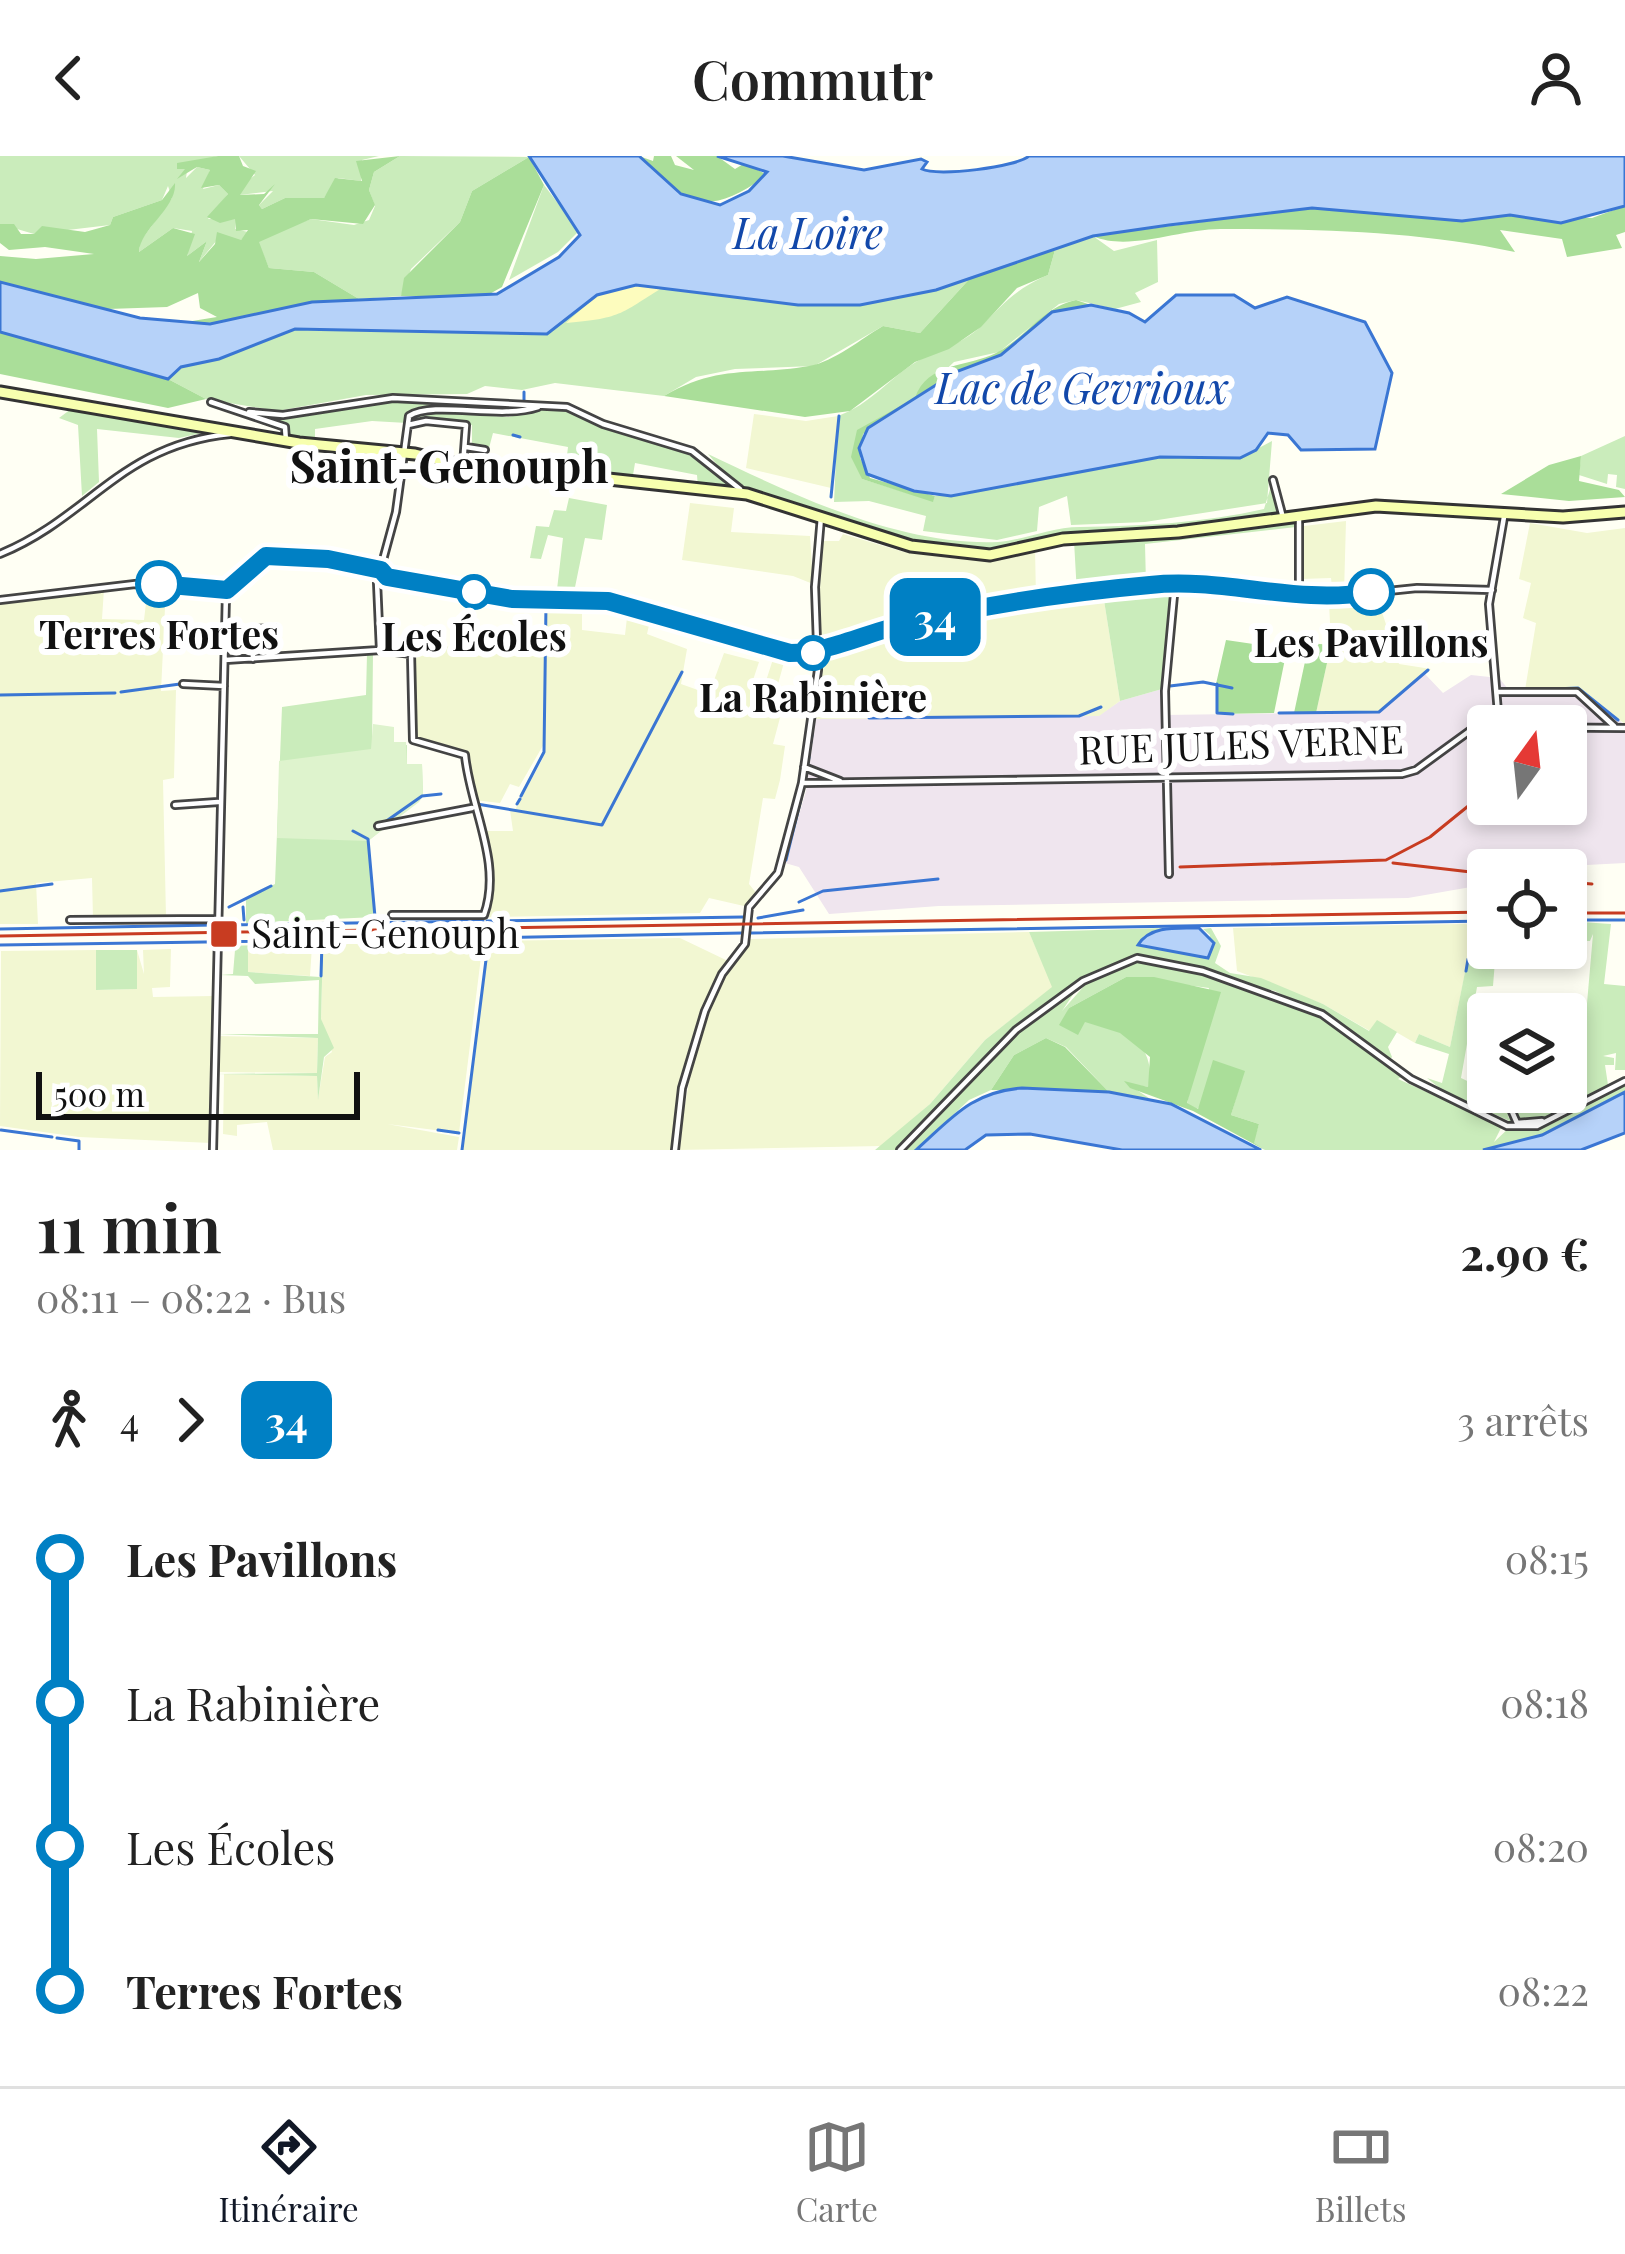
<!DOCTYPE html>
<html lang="fr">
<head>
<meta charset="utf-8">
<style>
	:root { --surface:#fff; --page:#f2f2f2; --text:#222; --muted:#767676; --line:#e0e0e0; --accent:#111827 }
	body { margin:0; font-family:"Playfair Display",serif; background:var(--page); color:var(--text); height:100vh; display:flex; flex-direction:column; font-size:45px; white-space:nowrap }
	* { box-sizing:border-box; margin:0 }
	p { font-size:39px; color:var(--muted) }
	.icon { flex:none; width:66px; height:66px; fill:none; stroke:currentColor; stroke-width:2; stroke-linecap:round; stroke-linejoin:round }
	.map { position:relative; height:994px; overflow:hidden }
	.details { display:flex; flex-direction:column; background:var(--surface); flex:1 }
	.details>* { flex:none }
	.badge { padding:0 24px; border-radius:18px; font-size:42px; line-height:78px }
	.needle { width:78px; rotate:15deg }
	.tools { position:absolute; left:1467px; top:549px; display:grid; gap:24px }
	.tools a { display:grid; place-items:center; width:120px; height:120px; border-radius:12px; background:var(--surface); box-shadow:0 6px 18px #0003; font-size:60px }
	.scale { position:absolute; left:36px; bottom:30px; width:324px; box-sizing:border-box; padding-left:12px; border:6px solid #111; border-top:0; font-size:33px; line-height:42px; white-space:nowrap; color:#111; -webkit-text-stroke:9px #fff; paint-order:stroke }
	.map>.badge { position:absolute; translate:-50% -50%; box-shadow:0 0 0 6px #fff }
	.legs { display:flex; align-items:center; gap:18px; height:132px; padding:0 36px; font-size:39px }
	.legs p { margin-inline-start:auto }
	.overview { display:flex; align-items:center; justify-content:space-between; height:204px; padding:0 36px }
	h1 { font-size:66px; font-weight:600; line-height:90px }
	ul { padding:0 36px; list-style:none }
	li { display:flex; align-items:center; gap:42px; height:144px; font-size:45px }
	li i { display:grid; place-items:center; width:18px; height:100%; margin:0 15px; background:currentColor }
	li i::after { content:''; width:30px; height:30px; margin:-15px; border:9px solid; border-radius:50%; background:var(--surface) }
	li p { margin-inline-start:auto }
	li:first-child i { background:linear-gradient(#0000 50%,currentColor 0) }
	li:last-child i { background:linear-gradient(currentColor 50%,#0000 0) }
	header { display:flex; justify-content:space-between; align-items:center; height:156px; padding:0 36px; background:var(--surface); font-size:54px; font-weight:600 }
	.dock { display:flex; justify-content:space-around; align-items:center; height:168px; border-top:3px solid var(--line); background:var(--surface); font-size:33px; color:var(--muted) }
	.dock a { display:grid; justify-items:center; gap:6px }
	.dock .active { color:var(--accent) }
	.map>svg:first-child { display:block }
</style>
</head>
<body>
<header><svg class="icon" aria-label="back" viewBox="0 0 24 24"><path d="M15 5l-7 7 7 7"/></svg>Commutr<svg class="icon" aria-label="person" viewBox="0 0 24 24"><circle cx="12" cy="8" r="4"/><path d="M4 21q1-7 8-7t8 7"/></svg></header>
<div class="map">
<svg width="1625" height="994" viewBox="0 0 1625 994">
	<rect width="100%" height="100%" fill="#fffff4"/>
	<path fill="#efe5ee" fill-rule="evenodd" d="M1425,518L1443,537L1471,519L1499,522L1509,534L1579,533L1625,569V707L1488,714V728L1408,742L939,750L829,758L799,711L785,707L806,635L816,563L1098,560L1120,545L1162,533L1163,559L1377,556ZM1488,570H1566V648H1488Z"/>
	<path fill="#f2f7d2" d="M754,258L806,265L838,260L831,332L746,312Z
		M690,347L734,352L731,376L810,380L813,428L793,420L682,404Z
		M1346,365L1344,437L1333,439L1331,422L1301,423V375L1304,370Z
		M1530,367L1587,377L1625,372V568L1579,533L1525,534L1536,467L1523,462L1531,427L1519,423Z
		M843,378L904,396L964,401L1001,403L1035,392L1036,442L919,462L819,488L821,385H839Z
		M148,430L166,431L161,535L176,534L174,622L163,624L166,761L93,763L92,722L36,727L38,768H0V446L104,433L102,463L144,464Z
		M1103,438L1120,545L1099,560L816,563L825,492L930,463Z
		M1376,438L1399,508L1431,513L1378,556L1316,557L1331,489L1329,445Z
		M582,446V474L625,479L628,453L651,460L647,478L687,493L681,528L709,538L724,497L759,506L752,527L764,531L775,497L786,499L775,539L785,543L773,588L785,590L780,624L775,643L763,642L749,728L757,738L744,750L709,742L700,757L489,761L484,675H513L510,654H515L543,602L545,586L519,631L510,628L500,647L474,644L469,639L463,597L415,586L410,497L415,482L465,495L532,493L533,499H544L546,448Z
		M1464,768L1481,770L1479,804L1468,802L1450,891L1419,878L1415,887L1377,865L1370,875L1323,848L1237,815L1233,772Z
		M1029,776L1053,831L985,884L930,948L882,990L677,994L696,887L729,808L749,783Z
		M680,782L728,805L697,872L679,936L673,994H463L489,785Z
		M483,785L459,977L387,968L459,981L457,994H273L267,966L237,969V980L223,978L224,918L317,920L318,943L325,901L332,896L321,864L323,788Z
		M312,790L310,820L248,816V792Z
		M171,793L170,831L152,832L153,841L213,840L211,987L79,981L0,970L1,795L96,794L97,834L136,833L137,794L144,818L143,794Z
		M217,880L318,882L317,917L217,916Z"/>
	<path fill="#caecbb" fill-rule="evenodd" d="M0,0H218L188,8L186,22L197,11L210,14L203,33L219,29L228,38L208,63H236L235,73L248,76L241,84H217L199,106L207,85L187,100L192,75L173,72L139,96L140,86L172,42L168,30L162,44L113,61L110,69L34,78L0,68Z
		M239,0H379L362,4L361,25L338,22L324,42H285L262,53L259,49L273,35L240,39L241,30L255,19Z
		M400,0L529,1L472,35L460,66L411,113L401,140L359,143L314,116L269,112L258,86L263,80L311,63L354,69L369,64L375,50L369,34L374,16Z
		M544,29L579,75L558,96L509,124Z
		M1093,80L1114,95L1157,84L1158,126L1135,137L1141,146L1115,153L1076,144L1059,148L999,196L954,206L916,242L857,275L862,323L933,345L935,340L1160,301L1240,302L1272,285L1267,347L1145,366L1071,369L1067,340L1039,351L1037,375L997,384L923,375L926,360L869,345L834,346L838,260C871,248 888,223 916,206C938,193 962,189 981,170C1004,147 1017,132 1048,119L1055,94Z
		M974,118L920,177L883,170L814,210L735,213L696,221L664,240L555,227L522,234L485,230L467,238L366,239L277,255L206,243L168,223L181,211L219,203L295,173L547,178L597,139L667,129L765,145L860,149L936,134Z
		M393,243L535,250L510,258L416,253L407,267L372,265L315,273V284L288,282L285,270L251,256L270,260Z
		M546,251L567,252L603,270L694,298L725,318L708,298C794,339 899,390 998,386C1025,384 1051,371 1080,371C1140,370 1204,367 1264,353L1271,330L1280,359L999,396L926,390L745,336L733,322L737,334L698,332L697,319L635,307L632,325L565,316L568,291L493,277L489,292L472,291V269L409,265L417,256L509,261Z
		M71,253L206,276L179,282L97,273L99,326L82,340L78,269L59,262Z
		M1625,280V333L1616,331L1617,319L1608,318L1607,328L1579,319L1581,300Z
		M569,342L607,349L602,384L585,382L573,441L556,442L563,382L548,379L541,403L530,402L536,370L549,371L554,354L566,355Z
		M1293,366L1296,371L1145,388L1146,428L1077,438L1074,385Z
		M1158,430L1173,436L1162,533L1120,545L1103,438Z
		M373,496L372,593L407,589V608H422L423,640L368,685L375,761L246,767V742L275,728L282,551L366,539L367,498Z
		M1566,765L1611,768L1604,828L1625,830V914H1615L1616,897L1603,900L1614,902V909H1605L1608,929L1547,962L1516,965L1510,957L1516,946L1566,936V926L1581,917L1593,778L1590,785H1566Z
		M1481,770H1488V792H1496L1493,830L1477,831L1461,922L1507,944L1508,961L1521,970L1419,925L1442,934L1427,922L1442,927L1449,898L1415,887L1419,878L1450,891L1468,801L1479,804Z
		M1166,772L1144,780L1138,789L1206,802L1210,779L1203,773L1211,772L1221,790L1215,807L1230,817L1261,822L1323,848L1369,875L1377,864L1397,876L1388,891L1392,901L1389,905L1341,868L1275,835L1134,799L1079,823L1019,868L907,986L897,994H875L930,948L985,884L1052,831L1029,776Z
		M323,788L321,863L334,892L324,901L318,944L317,920L217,918L317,917L318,882L217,878H318L319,824L255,828L248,820L220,819L233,818L235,794L221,790ZM321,790L320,821L248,816V792Z
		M96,794H137V833L96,834Z
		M1144,804L1195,815L1322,861L1403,920L1398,923L1502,970L1494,986L1509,972L1537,971L1625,927V936L1542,979L1483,994H1265L1253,987L1259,968L1231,959L1244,915L1197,953L1187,948L1209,832L1126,821L1069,852L1062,869L1072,855C1113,859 1160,887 1148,931L1126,927L1152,944L1109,936L1066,891L1046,882L1014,899L991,934L969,944L916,994H903L1009,882L1076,834L1062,855L1092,821Z"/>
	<path fill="#aade99" d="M218,0H239L243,10L256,15L240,39L264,38L275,28L259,49L262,53L285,42H324L335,22L362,25L356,5L400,0L374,16L369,34L375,49L363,68L311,63L259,86L269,112L314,116L359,143C301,147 243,172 186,166L217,161L200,152L198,137L167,151L108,153L0,126V100L36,103L94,98L45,91L9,94L0,87V68H14L21,78H34L42,70L85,76L110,69L113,61L162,44L175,27C177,52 140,73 139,96L173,72L195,78L187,100L207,85L199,106L215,88L217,76L241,84L248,74L236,75L235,63L220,67L207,61L228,38L219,29L201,32L210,14L197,11L177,23L185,13H177V7Z
		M639,0L653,5L654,0H671L675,9L694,14L676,0H717L735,13L745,7L767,19C713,58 682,57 639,0Z
		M529,1L544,29L502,131L486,140H401L404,122L460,66L472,35Z
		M1625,50V76L1616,79L1622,92L1567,101L1562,83L1500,74L1515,96C1418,75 1319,73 1220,73C1180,73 1128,96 1093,80L1312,52L1462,65L1510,59L1592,62Z
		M1055,94L1048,119L1017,132L981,171L949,193L915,206L850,255L805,261L664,240C718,208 752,220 809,210C834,206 862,182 883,170L920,177L974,118Z
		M1076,144L1091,149L1052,156L1001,199L958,215L863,278L860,302L870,322L935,340L933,346L862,323L851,301L857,274L915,242C927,206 968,211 996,197C1026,182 1041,152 1076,144Z
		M0,176L168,223L206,243L168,252L0,218Z
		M1581,300L1579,325L1619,334L1625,341L1569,345L1501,338L1549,309Z
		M1226,484L1287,493L1274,557L1218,558L1216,528Z
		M1309,487L1331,489L1316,557H1294Z
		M1126,821H1154L1221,836L1187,947L1198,953L1213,904L1245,915L1231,959L1259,968L1254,987L1265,994L1193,955L1130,932L1124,925L1148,931L1150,901L1120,877L1085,866L1078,879L1059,869L1069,852Z
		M1046,882L1065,891L1109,936L991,934L1014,899Z"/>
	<path fill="#fdfcbe" d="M636,129H667C620,157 625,162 566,167L597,139Z"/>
	<path fill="#def3cd" d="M373,568L394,571V586H406L407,608H422L423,640L419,646L368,685L277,682L279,605L371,593Z"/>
	<path fill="#b6d2f9" stroke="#3a76d3" stroke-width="3" d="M529,0H639L681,38L720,49L749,35L767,16L717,0H783L864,14L921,3L927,6L922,13C937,21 1017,11 1029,0H1625V50L1561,67L1510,59L1462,65L1312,52L1169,69L1093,80L936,134L860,149H798L636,129L597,139L547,178L295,173L219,203L181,211L168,223L0,176V126L140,162L210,168L312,146L497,138L559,101L580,79Z
		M1176,139H1234L1255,152L1287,141L1365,166L1392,217L1375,293L1301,294L1288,279L1268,277L1256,294L1240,302L1160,301L951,340L914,335L867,318L859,292L868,272L958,215L1001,199L1052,156L1091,149L1129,157L1145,166Z
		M1199,772L1214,787L1208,802L1138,789C1150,769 1178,772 1199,772Z
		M1022,932L1109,936L1171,948L1261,994H1122L1030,978L986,979L965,994H916C952,962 971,936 1022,932Z
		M1625,936V977L1581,994H1483L1542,979Z"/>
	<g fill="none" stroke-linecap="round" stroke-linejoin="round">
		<path stroke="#3a76d3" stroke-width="3" d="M524,236V245
			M513,279L520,281
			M831,341L839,260
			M818,427L819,415
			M818,431V459
			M1094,434L1109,432
			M1075,436L1090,434
			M984,449L999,446
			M963,454L978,451
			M945,456L958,455
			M925,460L939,458
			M914,462L922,461
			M844,481L860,476
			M822,499L823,494
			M1217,528V557L1233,558
			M1170,530L1203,526L1232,532
			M1529,534L1578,532L1618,564
			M121,536L180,528
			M817,536L821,508
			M0,539L115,537
			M1279,557L1379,556L1428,514
			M869,562L1079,560L1101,551
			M812,575L814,558
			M809,597L812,579
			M808,607L809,601
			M521,640L544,596L546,448
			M477,648L602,669L682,516
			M517,648L520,643
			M385,666L422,640L441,638
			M353,675L368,683L375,761
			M786,704L801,643
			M0,735L52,728
			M799,746L823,735L938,723
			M229,751L271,730
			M243,751L244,764
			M758,762L803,754
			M1566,764H1625
			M487,765L743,761
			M229,769L483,765
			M0,773L214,769
			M751,777L1488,765
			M488,782L743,777
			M0,789L483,782
			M1466,815L1468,803L1479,806L1481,765
			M321,820L322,786
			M1,974L52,981
			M438,974L459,977
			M57,982L79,985V994
			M462,994L488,788"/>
		<g stroke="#444" stroke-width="10">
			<path id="street" d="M211,246L285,271L286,285
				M249,256L283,259L393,242L567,251L603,268L692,295L740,333
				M408,269L426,265L466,269L463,309
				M466,291L485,294
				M1273,324L1282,358
				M0,398C90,361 120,289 230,278
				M380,418L503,442L608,445L695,468L723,482L784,496L817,497
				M1299,440V362
				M0,444L135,428L227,434
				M817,492L930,462L1155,428L1310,443L1417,432L1492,434
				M253,503L252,473L277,472
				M225,504L380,494
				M183,528L224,530
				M1497,536H1577L1614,570
				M1499,569L1489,448L1504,361
				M804,611L840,625
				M802,627L1402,618L1416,614L1475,571L1625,572
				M175,649L218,646
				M378,670L472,652
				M1169,718L1165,535L1175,428
				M392,759H484C503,707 470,652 465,599L413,584L411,498L380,494L377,426L396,356L409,260C435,244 499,264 538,251
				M70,764L218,763
				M1510,951L1517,967L1542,965
				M213,994L226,437L266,401L328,403L381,414
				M675,994L682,932L705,855L722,818L745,788L749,751L778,717L802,627L818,514L815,431L821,361
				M900,994L1016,874L1083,825L1137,802L1203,815L1322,858L1411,923L1507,970H1537L1625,925"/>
		</g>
		<g stroke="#333" stroke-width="15">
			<path id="secondary" d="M0,236L299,287L415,298L502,319L553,317L747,338L911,390L990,399L1063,383L1178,376L1376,350L1563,361L1625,356"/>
		</g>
		<use href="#street" stroke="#fff" stroke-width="4.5"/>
		<use href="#secondary" stroke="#f7ffaf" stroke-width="9"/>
		<path stroke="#c83c21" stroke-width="3" d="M1393,707L1488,718
			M1180,711L1386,704L1430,681L1488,634
			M1566,726L1592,728
			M1566,757H1625
			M0,780L1488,756"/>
	</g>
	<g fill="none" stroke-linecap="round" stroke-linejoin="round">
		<g stroke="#fff" stroke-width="27">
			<path id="line-1" d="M159,428L227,434L266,400L328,403L381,414L387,421L512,443L608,445L790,497C828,497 871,475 912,466C990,448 1071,436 1150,429C1224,421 1295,449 1371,436"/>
		</g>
		<use href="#line-1" stroke="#0080c4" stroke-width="18"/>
	</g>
	<g fill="#fff" stroke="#0080c4" stroke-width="6">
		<circle cx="159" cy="428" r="21"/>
		<circle cx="474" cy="436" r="15"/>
		<circle cx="1371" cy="436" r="21"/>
		<circle cx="813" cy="497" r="15"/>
	</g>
	<rect fill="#c83c21" stroke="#fff" stroke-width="4.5" x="209" y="763" width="30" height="30" rx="6"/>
	<g text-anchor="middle" stroke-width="12" stroke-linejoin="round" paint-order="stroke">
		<g font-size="39" font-weight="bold" fill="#111" stroke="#fff">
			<text x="159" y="493">Terres Fortes</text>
			<text x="474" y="495">Les Écoles</text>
			<text x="1371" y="501">Les Pavillons</text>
			<text x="813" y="556">La Rabinière</text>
		</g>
		<g font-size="39" fill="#111" stroke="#fff">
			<text transform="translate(1241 589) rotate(-2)" y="14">RUE JULES VERNE</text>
		</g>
		<g font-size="39" fill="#111" stroke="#fff" text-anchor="start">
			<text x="251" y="792">Saint-Genouph</text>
		</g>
		<g font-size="42" font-style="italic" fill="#1248aa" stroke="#fff">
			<text x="808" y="93">La Loire</text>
			<text x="1082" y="248">Lac de Gevrioux</text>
		</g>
		<g font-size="45" font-weight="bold" fill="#111" stroke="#fff">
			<text x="449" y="327">Saint-Genouph</text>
		</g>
	</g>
</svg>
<div class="tools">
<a><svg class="needle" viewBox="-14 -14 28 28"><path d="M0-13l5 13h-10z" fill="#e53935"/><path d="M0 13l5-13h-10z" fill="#767676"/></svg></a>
<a><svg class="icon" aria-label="locate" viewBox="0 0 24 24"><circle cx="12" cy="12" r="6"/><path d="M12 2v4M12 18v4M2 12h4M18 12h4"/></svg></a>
<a><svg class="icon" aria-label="layers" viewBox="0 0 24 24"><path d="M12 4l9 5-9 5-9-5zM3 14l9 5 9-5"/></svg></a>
</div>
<div class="scale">500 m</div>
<b class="badge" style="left:935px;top:461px;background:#0080c4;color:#fff">34</b>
</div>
<section class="details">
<div class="overview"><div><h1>11 min</h1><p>08:11 – 08:22 · Bus</p></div><b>2.90 €</b></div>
<div class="legs"><svg class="icon" aria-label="walk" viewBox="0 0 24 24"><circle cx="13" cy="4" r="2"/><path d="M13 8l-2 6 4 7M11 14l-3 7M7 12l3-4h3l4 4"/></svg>4<svg class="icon" aria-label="forward" viewBox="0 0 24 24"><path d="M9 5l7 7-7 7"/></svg><b class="badge" style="background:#0080c4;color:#fff">34</b><p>3 arrêts</p></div>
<ul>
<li><i style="color:#0080c4"></i><b>Les Pavillons</b><p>08:15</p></li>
<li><i style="color:#0080c4"></i><span>La Rabinière</span><p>08:18</p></li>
<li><i style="color:#0080c4"></i><span>Les Écoles</span><p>08:20</p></li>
<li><i style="color:#0080c4"></i><b>Terres Fortes</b><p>08:22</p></li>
</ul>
</section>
<nav class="dock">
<a class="active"><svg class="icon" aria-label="directions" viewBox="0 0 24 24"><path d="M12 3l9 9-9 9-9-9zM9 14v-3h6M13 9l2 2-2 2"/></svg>Itinéraire</a>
<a><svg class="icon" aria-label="map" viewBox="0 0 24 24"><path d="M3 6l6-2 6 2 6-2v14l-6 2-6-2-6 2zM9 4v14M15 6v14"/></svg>Carte</a>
<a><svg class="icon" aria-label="tickets" viewBox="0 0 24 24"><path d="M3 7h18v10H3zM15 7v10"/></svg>Billets</a>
</nav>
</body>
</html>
